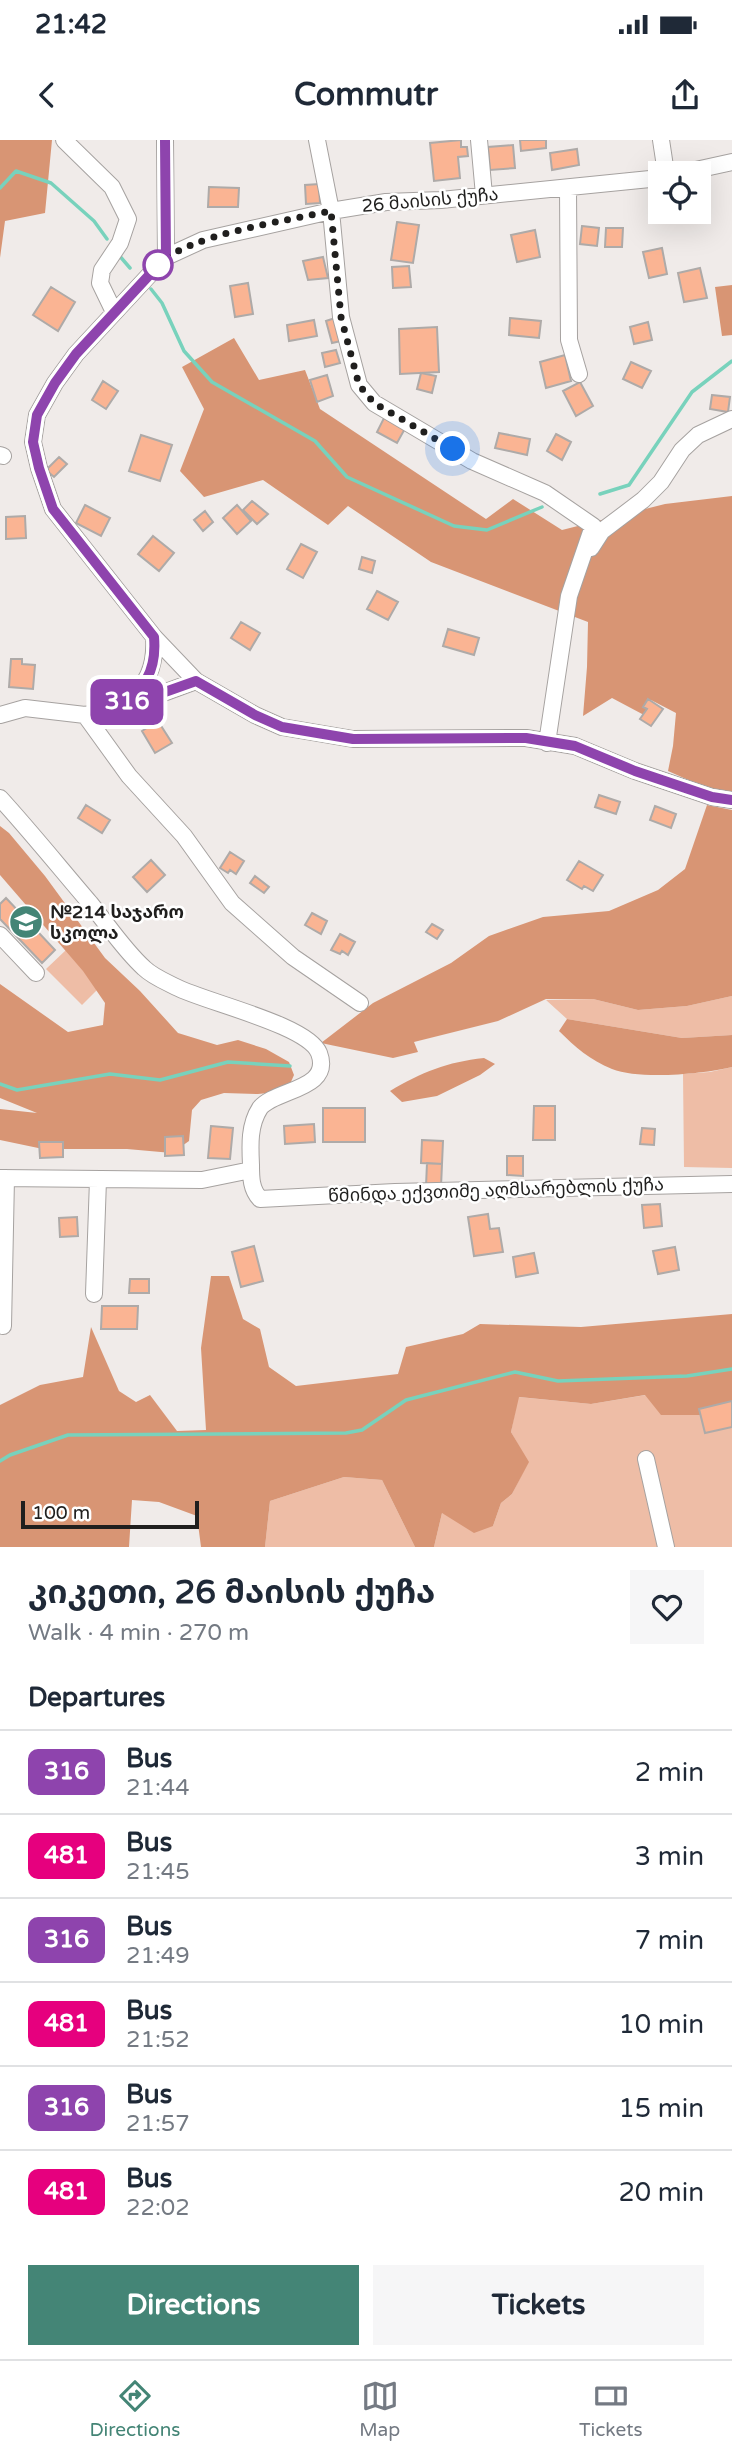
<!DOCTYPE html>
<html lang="en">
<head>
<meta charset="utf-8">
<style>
	:root { --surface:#fff; --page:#f6f6f7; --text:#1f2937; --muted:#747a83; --line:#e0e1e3; --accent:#448576 }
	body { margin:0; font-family:"Varela Round","Noto Sans Georgian",sans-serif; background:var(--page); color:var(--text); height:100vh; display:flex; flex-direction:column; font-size:26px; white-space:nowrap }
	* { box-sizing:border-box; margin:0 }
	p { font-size:23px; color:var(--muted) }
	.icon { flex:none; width:38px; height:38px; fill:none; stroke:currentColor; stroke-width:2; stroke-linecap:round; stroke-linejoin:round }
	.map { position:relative; height:1407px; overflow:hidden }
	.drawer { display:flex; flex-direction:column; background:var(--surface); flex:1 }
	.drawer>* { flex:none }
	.badge { padding:0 14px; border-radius:10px; font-size:24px; line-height:46px }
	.buttons { position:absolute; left:648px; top:21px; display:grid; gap:14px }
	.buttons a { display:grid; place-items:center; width:63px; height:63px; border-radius:0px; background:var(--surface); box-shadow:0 7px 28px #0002; font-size:35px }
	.scale { position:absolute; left:21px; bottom:18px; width:178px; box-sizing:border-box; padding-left:7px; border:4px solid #201f1e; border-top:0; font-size:19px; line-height:24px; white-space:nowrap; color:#201f1e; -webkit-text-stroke:5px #fff; paint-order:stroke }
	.you { position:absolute; width:35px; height:35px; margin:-18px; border:5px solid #fff; border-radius:50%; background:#1a73e8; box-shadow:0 0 0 10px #1a73e833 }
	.map>.badge { position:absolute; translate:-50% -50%; box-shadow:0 0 0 4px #fff }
	h2 { padding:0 28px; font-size:26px; line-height:63px }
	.round { display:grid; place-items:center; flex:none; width:74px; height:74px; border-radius:0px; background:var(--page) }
	.head { display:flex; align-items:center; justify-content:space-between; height:119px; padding:0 28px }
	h1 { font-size:33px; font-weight:700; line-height:52px }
	.action { display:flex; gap:14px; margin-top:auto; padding:14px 28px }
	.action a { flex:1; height:80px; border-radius:0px; background:var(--accent); color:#fff; font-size:28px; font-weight:700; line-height:80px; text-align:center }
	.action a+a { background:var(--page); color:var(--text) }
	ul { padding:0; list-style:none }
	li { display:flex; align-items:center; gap:21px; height:84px; padding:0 28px; border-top:2px solid var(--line) }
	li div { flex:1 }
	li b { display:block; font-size:26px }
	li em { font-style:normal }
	li .badge { min-width:77px; font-weight:700; text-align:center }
	.status { display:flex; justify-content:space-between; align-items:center; height:49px; padding:0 35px; background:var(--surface); direction:ltr }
	.status svg { height:19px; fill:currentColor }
	header { display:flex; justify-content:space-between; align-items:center; height:91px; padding:0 28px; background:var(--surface); font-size:32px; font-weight:700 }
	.menu { display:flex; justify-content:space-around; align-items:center; height:98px; border-top:2px solid var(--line); background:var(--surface); font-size:19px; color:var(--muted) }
	.menu a { display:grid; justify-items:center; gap:4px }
	.menu .on { color:var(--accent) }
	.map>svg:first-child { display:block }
</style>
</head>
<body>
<div class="status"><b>21:42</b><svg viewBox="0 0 49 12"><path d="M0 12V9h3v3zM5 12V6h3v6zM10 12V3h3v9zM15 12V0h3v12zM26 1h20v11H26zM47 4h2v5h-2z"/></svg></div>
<header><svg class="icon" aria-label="back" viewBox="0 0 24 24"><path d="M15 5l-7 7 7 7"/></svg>Commutr<svg class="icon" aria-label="share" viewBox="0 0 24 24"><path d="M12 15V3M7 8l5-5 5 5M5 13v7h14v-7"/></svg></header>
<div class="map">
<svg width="732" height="1407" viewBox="0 0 732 1407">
	<rect width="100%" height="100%" fill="#f0ebe9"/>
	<path fill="#eebda6" d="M66,810L101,846L82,865L46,829Z
		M732,856V895L682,898L567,879L546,860L593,859L638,870L687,866Z
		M732,927V1028L684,1027L683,934L710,932Z
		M646,1255L732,1275V1407H434L442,1373L493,1386L501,1363L512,1354L528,1322L511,1292L518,1257L591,1264Z
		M344,1337L382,1340L415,1407H265L270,1361Z"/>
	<path fill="#d89574" d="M0,0H52L45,73L5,81L0,118Z
		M732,145V195L722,196L715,147Z
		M234,198L259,240L305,230L320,269L486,379L513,359L562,390L665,364L732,356V656L711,650L668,631L673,606L676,573L651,560L644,575L612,558L583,576L587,527L588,482L431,422L348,366L328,385L263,340L204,357L180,331L204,269L182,227Z
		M707,665L732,670V856L687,866L638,870L593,859H546L498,881L414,902L418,912L393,918L321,903L373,863L451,823L489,796L543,777L609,771L658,750L685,729Z
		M0,686L9,693L45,736L105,818L140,851L178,893L217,905L238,900L266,909L289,922L294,935L287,951L258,954L224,953L201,960L192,970L189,1001L172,1013L127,1009H43L0,1000V969L37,973L0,958V844L68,892L103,885L105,863L83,831L0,735Z
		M567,879L682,898L732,895V927C704,934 639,940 612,929C590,920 575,907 559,891Z
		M484,918L495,924L480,935L437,956L402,962L390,951C422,932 447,922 484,918Z
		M211,1136H229L243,1179L260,1189L269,1227L296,1246L398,1234L406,1207L463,1194L480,1184L581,1187L732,1174V1275H661L645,1255L591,1264L519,1257L511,1292L529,1322L512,1354L501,1363L493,1386L474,1393L442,1373L434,1407H415L382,1340L344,1337L270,1361L265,1407H201L197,1376L159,1362L132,1360L129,1407H0V1265L40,1245L83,1237L91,1187L119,1251L136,1262L150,1255L177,1291L206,1290L201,1208Z"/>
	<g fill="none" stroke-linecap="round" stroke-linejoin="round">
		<path stroke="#78d2bc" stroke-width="3.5" d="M0,48L16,31L51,43L94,81L107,99
			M118,114L130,128
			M151,149L162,163L184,211L212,242L315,301L347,337L454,386L487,390L542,367
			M600,354L629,345L692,252L732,221
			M0,944L17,950L110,934L160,940L228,922L290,926
			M0,1321L10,1315L68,1295L346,1293L362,1290L406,1260L515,1232L558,1241L687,1236L732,1229"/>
	</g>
	<path fill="#fab493" stroke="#aeaaa8" stroke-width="2" d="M461,0V7H467L468,16L458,17L460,38L434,41L430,3Z
		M520,0H546V8L521,11Z
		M513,5L515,28L490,30L488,7Z
		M577,9L579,25L552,30L550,13Z
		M319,44L320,63L306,64L305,45Z
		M209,47L239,48L238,67H208Z
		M397,82L419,85L413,123L391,120Z
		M582,86L599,88L597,106L580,104Z
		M606,88H623L622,107H605Z
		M535,90L540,117L517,122L511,95Z
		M662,108L667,134L649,138L643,112Z
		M323,117L328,138L308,140L303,121Z
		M409,126L411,147L393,148L392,127Z
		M700,128L707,158L684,162L678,133Z
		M248,143L253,174L235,177L230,146Z
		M51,147L75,162L58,191L33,175Z
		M335,178L341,201L332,203L326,181Z
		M510,178L541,181L539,198L509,195Z
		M314,180L317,196L289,201L287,185Z
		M648,182L652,200L634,204L630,187Z
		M437,187L439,232L400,234L399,189Z
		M336,210L340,223L325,227L322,213Z
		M565,215L571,241L546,248L540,222Z
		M631,222L651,231L642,248L623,239Z
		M421,233L436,236L432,253L417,249Z
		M327,235L333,256L317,262L310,240Z
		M103,241L118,251L106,269L92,260Z
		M580,242L593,266L576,276L563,251Z
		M712,255L730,257L728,272L710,269Z
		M386,274L407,285L397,303L377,292Z
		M499,293L530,299L527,315L495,308Z
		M556,294L571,302L562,320L547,311Z
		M141,295L172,305L160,341L129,331Z
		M59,317L67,324L54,337L46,330Z
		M252,361L268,374L257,384L243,370Z
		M85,365L110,378L101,396L76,383Z
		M237,365L251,381L237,394L223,378Z
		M205,371L213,382L203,391L194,380Z
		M25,376L26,398L6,399V377Z
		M153,396L174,413L159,431L138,414Z
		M301,404L317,412L303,438L287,429Z
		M362,417L375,421L372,433L359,429Z
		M377,451L398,462L388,480L367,469Z
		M241,482L260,493L250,510L231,498Z
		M448,489L479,498L474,515L443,506Z
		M11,519H22V524L35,525L33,549L9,547Z
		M648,559L663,569L651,586L640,579L647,569L643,567Z
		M158,581L172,603L155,613L142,591Z
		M599,655L620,662L616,674L595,667Z
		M86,665L110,680L102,693L78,678Z
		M655,666L676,674L671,688L650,680Z
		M230,712L244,721L236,734L230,730L228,733L220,728Z
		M151,720L165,735L147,752L133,737Z
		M579,721L603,735L593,751L584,746L582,749L567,740Z
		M255,736L269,747L264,753L250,743Z
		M6,758L55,810L42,823L0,779V764Z
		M312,773L327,781L321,794L305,785Z
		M432,784L443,790L437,799L426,792Z
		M340,794L355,802L348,815L342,811L340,814L331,810Z
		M534,966H555V1000H533Z
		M323,968H365V1002H323Z
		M314,984L315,1002L285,1004L284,986Z
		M211,986L233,988L230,1019L208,1018Z
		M642,988L655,989L654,1005L640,1004Z
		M183,996L184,1015L165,1016V997Z
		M422,1000L443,1001L442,1024L421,1023Z
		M39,1002H63V1017L40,1018Z
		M507,1016H523V1036L507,1035Z
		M427,1023L442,1024L441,1047L426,1046Z
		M660,1064L662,1086L644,1088L642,1065Z
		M488,1074L490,1089L499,1088L503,1112L474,1116L468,1077Z
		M77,1077L78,1096L60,1097L59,1078Z
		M254,1106L263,1141L241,1147L232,1112Z
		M675,1107L679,1130L658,1134L653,1111Z
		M534,1113L538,1133L516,1137L513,1117Z
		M130,1139H149V1153H129Z
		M102,1166H138L137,1189H101Z
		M732,1261V1287L705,1293L699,1269Z"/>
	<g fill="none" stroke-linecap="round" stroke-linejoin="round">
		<g stroke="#a6a2a0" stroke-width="18">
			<path id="minor" d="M64,0L112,47L128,79L120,103L102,130L100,143L114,172
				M165,0L166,117
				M317,0L331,71L341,177L359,245L374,263L472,321L545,353L593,386L569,456L547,603
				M479,0L484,55
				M661,0L666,33
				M682,33L732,22
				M660,38L441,60L386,62L331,71L203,100L166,117L76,214L55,243L37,275L33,302L39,328L53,369L154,497L196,541L255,575L282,587L353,599L526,598L575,606L635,631L712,657L732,660
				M568,48L569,200L579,234
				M0,315L3,316
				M591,408L602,391L643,360L661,342L682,310L698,295L732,279
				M124,564C147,546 156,527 154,497
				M0,575L25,568L85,575L117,570L196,541
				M85,575L129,636L184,696L232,763L293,817L360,863
				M0,658C31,692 60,728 90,763C107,784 124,810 144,828C152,836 166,842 176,847C205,862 308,885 319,913C333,950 275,949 260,968C249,985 250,1005 251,1025C251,1038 251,1049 260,1059L395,1052L732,1044
				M0,795L36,833
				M0,1038L202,1040L251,1030
				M94,1154L98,1040
				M3,1186L6,1038
				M646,1319L666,1407"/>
		</g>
		<use href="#minor" stroke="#fff" stroke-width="16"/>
	</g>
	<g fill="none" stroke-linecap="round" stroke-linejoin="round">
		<g stroke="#fff" stroke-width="16">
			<path id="line" d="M165,0L166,117L76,214L55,243L37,275L33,302L39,328L53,369L154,497C157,532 144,549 117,569L196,541L255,575L282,587L353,599L526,598L575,606L635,631L712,657L732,660"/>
		</g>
		<use href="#line" stroke="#8e44ad" stroke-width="10"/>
		<path stroke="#201f1e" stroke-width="7" stroke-dasharray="0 12.6" d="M158,125C189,94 286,81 331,71L341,177L359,245L374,263L453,309"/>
	</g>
	<defs>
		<g id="school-disc" transform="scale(1.75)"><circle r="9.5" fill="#448576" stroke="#fff"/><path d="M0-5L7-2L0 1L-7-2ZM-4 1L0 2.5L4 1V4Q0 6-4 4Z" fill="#fff"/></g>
	</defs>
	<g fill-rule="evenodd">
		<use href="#school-disc" x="26" y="782"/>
	</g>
	<circle fill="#fff" stroke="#8e44ad" stroke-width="3.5" cx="158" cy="125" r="14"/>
	<g text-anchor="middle" stroke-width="5" stroke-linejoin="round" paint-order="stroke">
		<g font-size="18" fill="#201f1e" stroke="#fff">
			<text transform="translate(430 60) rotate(-5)" y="6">26 მაისის ქუჩა</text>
			<text transform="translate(496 1050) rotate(-2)" y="6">წმინდა ექვთიმე აღმსარებლის ქუჩა</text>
		</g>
		<g font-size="18" font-weight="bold" fill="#201f1e" stroke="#fff" text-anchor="start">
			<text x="50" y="778">№214 საჯარო<tspan x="50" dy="21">სკოლა</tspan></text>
		</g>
	</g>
</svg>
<div class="buttons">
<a><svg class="icon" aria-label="locate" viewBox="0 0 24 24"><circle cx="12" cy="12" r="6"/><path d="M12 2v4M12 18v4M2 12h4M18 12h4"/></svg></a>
</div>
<div class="scale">100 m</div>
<div class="you" style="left:453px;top:309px"></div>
<b class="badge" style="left:127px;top:562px;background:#8e44ad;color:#fff">316</b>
</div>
<section class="drawer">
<div class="head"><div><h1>კიკეთი, 26 მაისის ქუჩა</h1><p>Walk · 4 min · 270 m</p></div><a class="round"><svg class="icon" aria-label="heart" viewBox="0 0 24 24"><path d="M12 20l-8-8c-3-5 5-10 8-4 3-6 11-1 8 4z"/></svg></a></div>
<h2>Departures</h2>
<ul>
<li><span class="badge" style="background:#8e44ad;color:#fff">316</span><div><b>Bus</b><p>21:44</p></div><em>2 min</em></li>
<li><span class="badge" style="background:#e6007e;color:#fff">481</span><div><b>Bus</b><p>21:45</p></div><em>3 min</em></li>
<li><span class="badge" style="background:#8e44ad;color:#fff">316</span><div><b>Bus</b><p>21:49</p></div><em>7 min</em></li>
<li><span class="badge" style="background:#e6007e;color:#fff">481</span><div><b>Bus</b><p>21:52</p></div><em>10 min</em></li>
<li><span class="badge" style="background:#8e44ad;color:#fff">316</span><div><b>Bus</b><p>21:57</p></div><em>15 min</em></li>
<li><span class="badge" style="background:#e6007e;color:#fff">481</span><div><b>Bus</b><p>22:02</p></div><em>20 min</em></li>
</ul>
<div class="action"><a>Directions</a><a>Tickets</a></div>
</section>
<nav class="menu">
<a class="on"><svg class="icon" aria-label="directions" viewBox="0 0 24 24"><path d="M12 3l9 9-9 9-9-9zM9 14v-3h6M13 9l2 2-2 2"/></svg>Directions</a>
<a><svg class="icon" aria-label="map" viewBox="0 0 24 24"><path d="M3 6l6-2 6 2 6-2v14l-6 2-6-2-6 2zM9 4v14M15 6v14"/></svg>Map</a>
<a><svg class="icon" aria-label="tickets" viewBox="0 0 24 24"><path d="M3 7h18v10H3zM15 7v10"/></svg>Tickets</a>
</nav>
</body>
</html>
